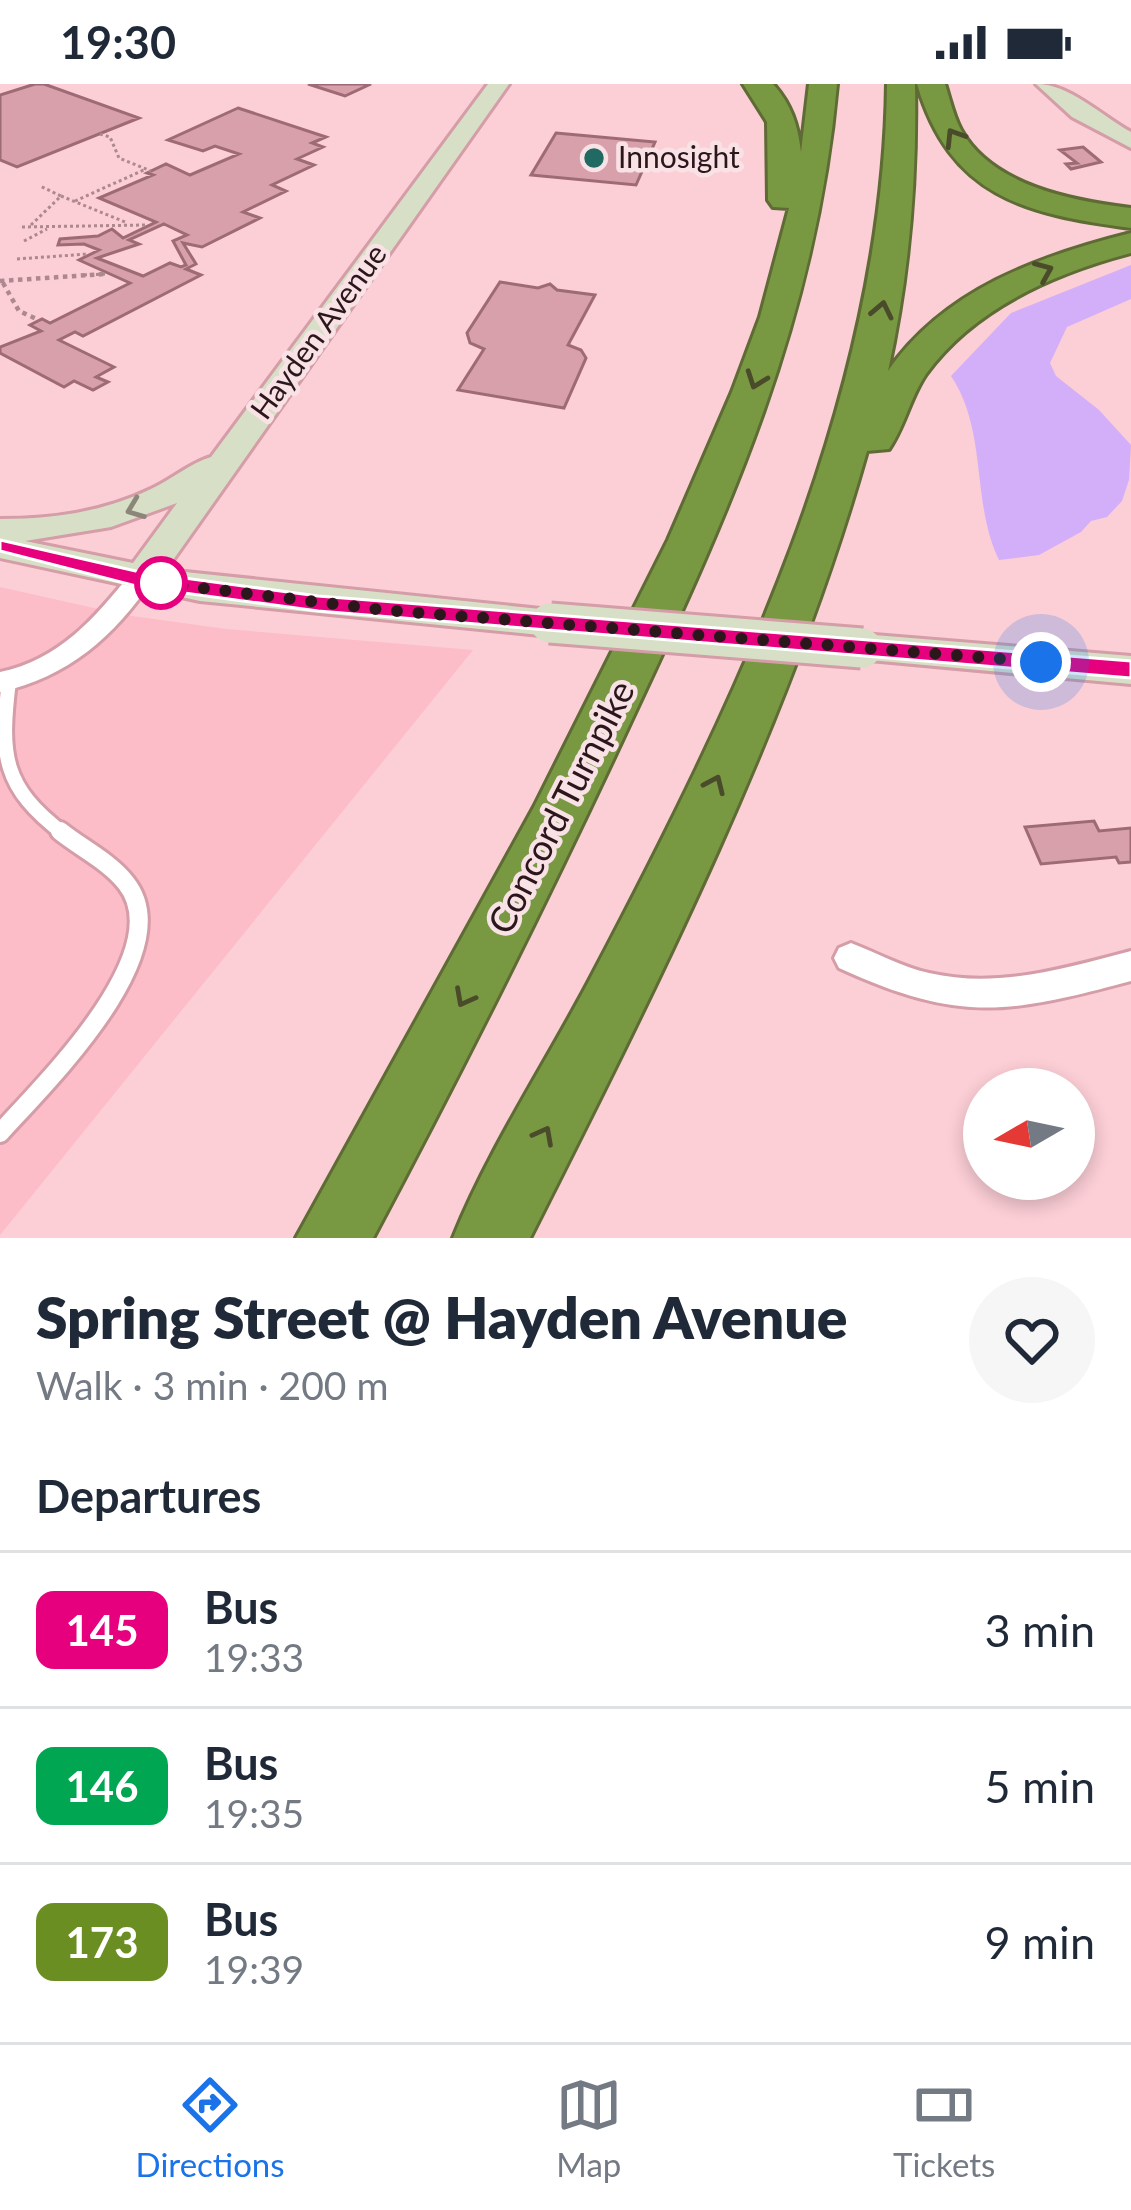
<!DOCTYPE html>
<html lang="en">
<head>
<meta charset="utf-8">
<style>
	:root { --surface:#fff; --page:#f6f6f7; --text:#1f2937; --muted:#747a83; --line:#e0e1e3; --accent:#1a73e8 }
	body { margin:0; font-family:Lato,sans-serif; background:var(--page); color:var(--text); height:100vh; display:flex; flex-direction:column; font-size:45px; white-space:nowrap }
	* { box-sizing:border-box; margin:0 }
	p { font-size:39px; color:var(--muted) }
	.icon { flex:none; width:66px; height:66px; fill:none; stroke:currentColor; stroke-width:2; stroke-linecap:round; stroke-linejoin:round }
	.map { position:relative; height:1154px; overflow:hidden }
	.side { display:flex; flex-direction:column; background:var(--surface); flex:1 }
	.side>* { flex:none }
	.badge { padding:0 24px; border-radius:18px; font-size:42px; line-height:78px }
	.needle { width:78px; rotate:261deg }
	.fabs { position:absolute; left:963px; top:984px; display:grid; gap:24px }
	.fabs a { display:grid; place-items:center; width:132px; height:132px; border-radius:50%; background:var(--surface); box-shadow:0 6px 18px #0003; font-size:60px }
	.you { position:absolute; width:60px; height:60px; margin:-30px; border:9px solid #fff; border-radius:50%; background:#1a73e8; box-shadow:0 0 0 18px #1a73e833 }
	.map>.badge { position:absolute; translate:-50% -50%; box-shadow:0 0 0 6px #fff }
	h2 { padding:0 36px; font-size:45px; line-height:108px }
	.round { display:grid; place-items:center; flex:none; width:126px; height:126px; border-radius:63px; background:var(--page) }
	.summary { display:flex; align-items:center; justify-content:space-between; height:204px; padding:0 36px }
	h1 { font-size:57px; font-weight:800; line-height:90px }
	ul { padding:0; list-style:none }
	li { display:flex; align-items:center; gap:36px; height:156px; padding:0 36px; border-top:3px solid var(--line) }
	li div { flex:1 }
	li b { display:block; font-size:45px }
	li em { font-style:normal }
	li .badge { min-width:132px; font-weight:700; text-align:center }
	.status { display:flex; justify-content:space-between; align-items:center; height:84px; padding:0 60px; background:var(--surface); direction:ltr }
	.status svg { height:33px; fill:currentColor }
	.tab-bar { display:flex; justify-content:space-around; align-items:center; height:168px; border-top:3px solid var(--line); background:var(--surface); font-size:33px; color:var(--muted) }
	.tab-bar a { display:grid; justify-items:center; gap:6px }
	.tab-bar .on { color:var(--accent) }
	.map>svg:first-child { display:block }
</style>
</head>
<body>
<div class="status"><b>19:30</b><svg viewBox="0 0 49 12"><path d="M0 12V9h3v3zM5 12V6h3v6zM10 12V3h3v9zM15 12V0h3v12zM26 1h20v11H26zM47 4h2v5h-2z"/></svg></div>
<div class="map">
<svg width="1131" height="1154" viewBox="0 0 1131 1154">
	<rect width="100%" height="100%" fill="#fcced6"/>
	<path fill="#fcbcc8" d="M0,503L125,531L226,545L473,566L0,1151Z"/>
	<path fill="#d3aff9" d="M1131,181V215L1067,243L1050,279L1056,292L1099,326L1131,361L1129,396L1122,417L1107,433L1091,437L1081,448L1039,471L999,476C971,419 988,347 951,292L1011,229Z"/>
	<path fill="#d7a0ab" stroke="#9e6b75" stroke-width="3" fill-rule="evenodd" d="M35,0H44L139,34L17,83L0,76V11Z
		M308,0H371L345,12Z
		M238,24L326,53L312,59L323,63L297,75L314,81L272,101L286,107L243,128L260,134L202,163L183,159L196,180L186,185L201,191L83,252L75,248L59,256L114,283L96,293L108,298L93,306L74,297L64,303L0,269V263L41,247L30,241L42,235L50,239L130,199L79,176L99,166L84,160L58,161L60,155L98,152L112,145L123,154L156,138L99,114L153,91L147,89L166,80L190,91L239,70L215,62L203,67L168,56ZM164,140L187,151L173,157L186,181L181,183L170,179L143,192L97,174L139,160L129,156Z
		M556,49L655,58L636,101L531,91Z
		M1083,63L1101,78L1071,85L1066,80L1077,79L1060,66Z
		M500,198L538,204L550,200L557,206L595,211L568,261L581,266L586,274L564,324L458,306L484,265L470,259L467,249Z
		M1094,737L1099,747L1131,744V778L1119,779L1116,773L1041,780L1025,743Z"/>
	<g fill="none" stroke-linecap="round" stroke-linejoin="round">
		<g stroke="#d49da7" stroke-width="20">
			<path id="lane-far1" d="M9,597C0,671 2,703 64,750"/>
		</g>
		<g stroke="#d49da7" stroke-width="24">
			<path id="lane" d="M0,1049C43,1001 181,868 126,799C110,778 81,764 60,747"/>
		</g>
		<g stroke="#d49da7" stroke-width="6">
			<path id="street" d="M140,487L153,495C114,553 68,593 0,608V588C59,576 95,534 131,489Z
				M851,859C877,869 902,883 929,889C998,905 1065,884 1131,867V897C1008,930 959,939 839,884L834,874L839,864Z"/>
		</g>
		<g stroke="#d49da7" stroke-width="6">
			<path id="secondary" d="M488,0H509L166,486L550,526L563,530L569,539L563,548L550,552L200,517L0,474V435C53,435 103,428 151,405C171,396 190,379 211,373ZM177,419L133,479L25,457L111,443Z
				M1036,0C1070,0 1100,31 1131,48V64L1072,33Z
				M862,550L1131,572V600L848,574L843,564L848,554Z"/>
		</g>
		<g stroke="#5e6b34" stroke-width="6">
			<path id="highway" d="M743,0H773C791,20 798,41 801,68L809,0H837C816,235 731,424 632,635C551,810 464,983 373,1154H296L534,723L668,456L732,308L760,233L789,124L773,123L768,116L767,38Z
				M887,0H915C917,98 909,191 888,287C944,206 1039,172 1131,149V169C1055,189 974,224 926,290C910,313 905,342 889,365L867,367C791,637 656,904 530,1154H453C489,1065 544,982 589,897C735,619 883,319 887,0Z
				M917,0H945C950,15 953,31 961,46C992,102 1073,117 1131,124V144C1024,130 950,112 917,0Z"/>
		</g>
		<path stroke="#ad898f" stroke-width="3" stroke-dasharray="3 3" stroke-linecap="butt" d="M100,50L110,53L119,74L151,87
			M61,112L125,138
			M75,117L146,85
			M31,141L61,112L40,102
			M22,143L146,141
			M24,157L47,145
			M17,175L88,170
			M84,191L105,190"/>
		<path stroke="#ad898f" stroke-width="4.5" stroke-dasharray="4.5 4.5" stroke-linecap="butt" d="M0,197L105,190
			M3,199L19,227L39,236"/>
		<use href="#lane-far1" stroke="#fff" stroke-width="14"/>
		<use href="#lane" stroke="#fff" stroke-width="18"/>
		<use href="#street" fill="#fff" fill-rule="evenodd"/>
		<use href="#secondary" fill="#d7e0c6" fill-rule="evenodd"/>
		<use href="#highway" fill="#799842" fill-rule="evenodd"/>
		<g stroke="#d49da7" stroke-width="45" stroke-linecap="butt">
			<path id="secondary-bridge" d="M550,539L862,564"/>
		</g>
		<use href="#secondary-bridge" stroke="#d7e0c6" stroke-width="39"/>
	</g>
	<defs><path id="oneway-chevron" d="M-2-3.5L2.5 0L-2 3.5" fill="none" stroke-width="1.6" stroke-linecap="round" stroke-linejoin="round" transform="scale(3)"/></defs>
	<g stroke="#4a4b2b">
		<use href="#oneway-chevron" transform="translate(954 53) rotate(-122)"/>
		<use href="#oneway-chevron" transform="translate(1044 187) rotate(-23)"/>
		<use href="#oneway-chevron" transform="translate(882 226) rotate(-78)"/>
		<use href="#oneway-chevron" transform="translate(756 296) rotate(110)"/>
		<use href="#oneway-chevron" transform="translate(715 700) rotate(-66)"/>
		<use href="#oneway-chevron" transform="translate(464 914) rotate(118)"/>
		<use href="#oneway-chevron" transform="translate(544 1051) rotate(-62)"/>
	</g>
	<use stroke="#8a8679" href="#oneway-chevron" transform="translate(135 425) rotate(159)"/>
	<path fill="#e6007e" stroke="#fff" stroke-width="3" d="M0,456L140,488L318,512L1131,577V594L318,527L140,503L0,467Z"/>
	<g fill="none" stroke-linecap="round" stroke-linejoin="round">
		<path stroke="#2b171b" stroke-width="12" stroke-dasharray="0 21.6" d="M161,499L384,526L1041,578"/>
	</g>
	<circle fill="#216a64" stroke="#f9e2e6" stroke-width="4.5" cx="594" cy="74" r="12"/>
	<circle fill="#fff" stroke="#e6007e" stroke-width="6" cx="161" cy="499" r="24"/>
	<g text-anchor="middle" stroke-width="9" stroke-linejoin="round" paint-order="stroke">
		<g font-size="30" fill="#2b171b" stroke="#f9e2e6" text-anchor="start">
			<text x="618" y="84">Innosight</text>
		</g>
		<g font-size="30" fill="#2b171b" stroke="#f9e2e6">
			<text transform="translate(319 248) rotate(-54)" y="10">Hayden Avenue</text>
		</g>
		<g font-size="36" fill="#2b171b" stroke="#f9e2e6">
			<text transform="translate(561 723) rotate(-63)" y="13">Concord Turnpike</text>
		</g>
	</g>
</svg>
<div class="fabs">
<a><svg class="needle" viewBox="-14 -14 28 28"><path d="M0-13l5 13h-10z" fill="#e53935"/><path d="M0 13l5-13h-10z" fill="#747a83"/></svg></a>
</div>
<div class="you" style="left:1041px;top:578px"></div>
</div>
<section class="side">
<div class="summary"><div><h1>Spring Street @ Hayden Avenue</h1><p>Walk · 3 min · 200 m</p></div><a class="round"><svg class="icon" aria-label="heart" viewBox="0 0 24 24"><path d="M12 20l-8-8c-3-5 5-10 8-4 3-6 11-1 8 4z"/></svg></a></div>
<h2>Departures</h2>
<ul>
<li><span class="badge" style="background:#e6007e;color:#fff">145</span><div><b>Bus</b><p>19:33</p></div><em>3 min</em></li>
<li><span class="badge" style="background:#00a651;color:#fff">146</span><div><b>Bus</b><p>19:35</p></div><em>5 min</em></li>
<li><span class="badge" style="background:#6b8e23;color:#fff">173</span><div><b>Bus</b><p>19:39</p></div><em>9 min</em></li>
</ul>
</section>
<nav class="tab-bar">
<a class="on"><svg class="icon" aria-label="directions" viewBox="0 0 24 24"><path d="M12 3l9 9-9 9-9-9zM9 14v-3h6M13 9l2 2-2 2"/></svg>Directions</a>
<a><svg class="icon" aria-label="map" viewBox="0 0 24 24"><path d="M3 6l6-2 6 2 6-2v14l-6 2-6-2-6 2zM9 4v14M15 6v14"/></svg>Map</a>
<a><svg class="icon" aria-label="tickets" viewBox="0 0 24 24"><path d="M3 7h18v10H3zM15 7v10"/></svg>Tickets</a>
</nav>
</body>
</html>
